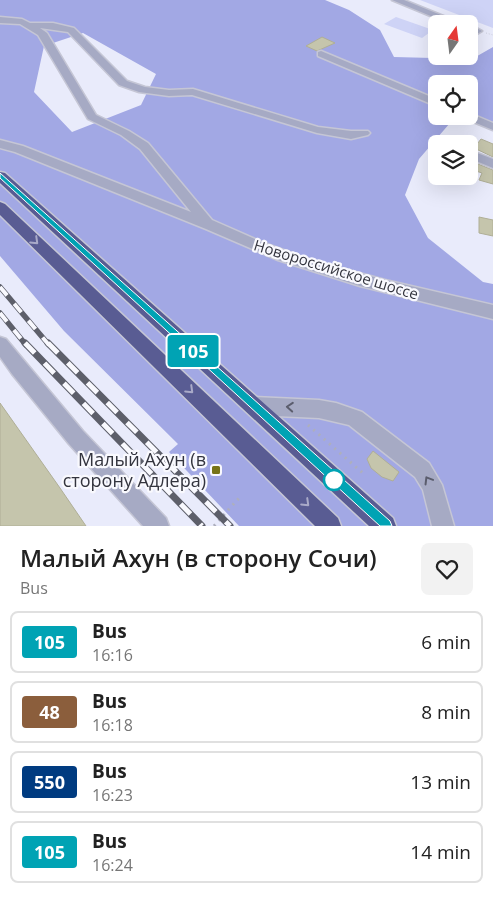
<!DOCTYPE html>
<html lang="en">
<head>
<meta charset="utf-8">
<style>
	:root { --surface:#fff; --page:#f2f2f2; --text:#222; --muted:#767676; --line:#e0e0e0 }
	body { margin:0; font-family:"Open Sans",sans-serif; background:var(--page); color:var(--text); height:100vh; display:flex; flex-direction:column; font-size:19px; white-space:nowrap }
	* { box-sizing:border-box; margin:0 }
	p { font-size:16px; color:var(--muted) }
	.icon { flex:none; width:28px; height:28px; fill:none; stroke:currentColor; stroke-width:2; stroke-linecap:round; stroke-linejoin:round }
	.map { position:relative; height:526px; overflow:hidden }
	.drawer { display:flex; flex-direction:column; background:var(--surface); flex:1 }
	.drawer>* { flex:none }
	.badge { padding:0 10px; border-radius:4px; font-size:18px; line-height:32px }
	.needle { width:32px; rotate:14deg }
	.buttons { position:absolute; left:428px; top:15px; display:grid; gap:10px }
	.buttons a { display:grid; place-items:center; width:50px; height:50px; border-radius:8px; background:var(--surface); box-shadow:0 5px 20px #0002; font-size:25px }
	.map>.badge { position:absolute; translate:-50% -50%; box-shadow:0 0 0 2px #fff }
	.round { display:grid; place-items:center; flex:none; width:52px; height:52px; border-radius:8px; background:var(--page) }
	.overview { display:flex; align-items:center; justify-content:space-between; height:85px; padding:0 20px }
	h1 { font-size:24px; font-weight:600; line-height:38px }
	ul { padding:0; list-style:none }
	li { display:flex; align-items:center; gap:15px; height:62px; margin:0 10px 8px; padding:0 10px; border:2px solid var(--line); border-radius:8px }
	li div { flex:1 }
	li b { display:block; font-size:19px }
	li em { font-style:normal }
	li .badge { min-width:55px; font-weight:700; text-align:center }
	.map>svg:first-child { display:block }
</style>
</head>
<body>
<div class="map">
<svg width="493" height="526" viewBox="0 0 493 526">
	<rect width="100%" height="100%" fill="#e9ebfb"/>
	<path fill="#ced3f6" d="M420,0H493V28Z
		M396,17L433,30L422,38L384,24Z"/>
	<path fill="#a2a8e4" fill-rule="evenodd" d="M0,0H325L349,10L380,30L394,57L472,59L493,47V122L469,113V84H436V116H456L419,159L405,195L428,238L483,282L493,284V526H239L169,452L178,444L64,331L0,256ZM83,33L156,74L141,105L72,132L34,92L44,46Z"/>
	<path fill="#c5c5ac" stroke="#afae96" d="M322,37L335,43L317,51L306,46Z
		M481,139L493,144V157L474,148Z
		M473,162L493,170V184L479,180L482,173L470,169Z
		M479,217L493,220V236L479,233Z
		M0,403L60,488L86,526H0Z
		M373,451L399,472L393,481L382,477L371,468L367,459Z"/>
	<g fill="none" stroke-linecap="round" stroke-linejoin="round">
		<g stroke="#c5c6d5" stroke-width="3">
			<path id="minor" d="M392,0H404L463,24H450Z
				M0,17L22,19L30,23H53L74,28L127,81L145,87L169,90L193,89L318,127L351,131H368L370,133L368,135L351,139L317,133L192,95L169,96L139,92L119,85L68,32L40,28L47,33L96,115L129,131L148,143L212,220L264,243L311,260L385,280L493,305V319L360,286L278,260L206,229L15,152L0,148V140L23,146L191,212L140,149L121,135L88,119L38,35L20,24L0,23Z
				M469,24L482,31L477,34L469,30Z
				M321,51L436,99V106L318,56V52Z
				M469,113L493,123V130L464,118L463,116H469Z
				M469,150L493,159V168L469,158Z
				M0,337L6,339L83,431L166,518L169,526H143L69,444L12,374L0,357Z
				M254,397L319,400L336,403L362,412L429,463L442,485L454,526H432L423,490L415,477L349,425L319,418L254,415L247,412L245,406L247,400Z"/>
		</g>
		<g stroke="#c5c6d5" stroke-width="3">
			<path id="highway" d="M0,172L5,173L393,518L396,526H369L0,183Z
				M0,202L5,204L338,518L341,526H315L0,215Z"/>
		</g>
		<path stroke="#adafbd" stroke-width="1" stroke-dasharray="0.5 2.5" stroke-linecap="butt" d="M486,33L493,35"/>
		<path stroke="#adafbd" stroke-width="3" stroke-dasharray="2 5" stroke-linecap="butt" d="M308,425L365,475
			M214,526L239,498"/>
		<use href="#minor" fill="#a6aac4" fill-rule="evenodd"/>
		<use href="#highway" fill="#595c93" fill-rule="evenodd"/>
		<g stroke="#5d5f6a" stroke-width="5.5">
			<path id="rail-far1" d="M0,287L49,345
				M0,313L26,345"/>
		</g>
		<g stroke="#5d5f6a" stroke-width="7">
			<path id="rail" d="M25,343L202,526
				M48,343L230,526"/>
		</g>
		<use href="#rail-far1" stroke="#f9f9fe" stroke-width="4" stroke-dasharray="11" stroke-linecap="butt"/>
		<use href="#rail" stroke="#f9f9fe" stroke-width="5" stroke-dasharray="14" stroke-linecap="butt"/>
	</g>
	<defs><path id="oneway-chevron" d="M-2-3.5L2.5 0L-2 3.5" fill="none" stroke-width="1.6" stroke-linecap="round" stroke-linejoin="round" transform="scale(1.25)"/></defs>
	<g stroke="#a9aac8">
		<use href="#oneway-chevron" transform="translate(35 241) rotate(44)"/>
		<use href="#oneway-chevron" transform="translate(190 390) rotate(44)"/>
		<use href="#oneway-chevron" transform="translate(306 503) rotate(44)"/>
	</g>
	<g stroke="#5b5d6d">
		<use href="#oneway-chevron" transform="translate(290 407) rotate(-176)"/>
		<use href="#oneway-chevron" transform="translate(428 480) rotate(-121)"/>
	</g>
	<path fill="#00a3b4" stroke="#fff" d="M0,173L390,521L392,526H380L0,178Z"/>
	<rect fill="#777316" stroke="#f9f9fe" stroke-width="2" x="211" y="465" width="10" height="10" rx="2.5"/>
	<circle fill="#fff" stroke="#00a3b4" stroke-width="2.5" cx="334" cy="480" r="10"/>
	<g text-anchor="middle" stroke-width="4.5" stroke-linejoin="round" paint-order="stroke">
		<g font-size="15" fill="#33343e" stroke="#f9f9fe">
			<text transform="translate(336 270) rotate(17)" y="5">Новороссийское шоссе</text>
		</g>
		<g font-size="18" fill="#33343e" stroke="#f9f9fe" text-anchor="end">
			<text x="206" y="466">Малый Ахун (в<tspan x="206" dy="21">сторону Адлера)</tspan></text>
		</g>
	</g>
</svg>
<div class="buttons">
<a><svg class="needle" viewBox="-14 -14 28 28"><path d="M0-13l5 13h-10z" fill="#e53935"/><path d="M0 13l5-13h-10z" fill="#767676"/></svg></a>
<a><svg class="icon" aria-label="locate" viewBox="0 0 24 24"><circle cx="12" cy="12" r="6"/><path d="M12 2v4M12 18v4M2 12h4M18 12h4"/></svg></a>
<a><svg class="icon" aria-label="layers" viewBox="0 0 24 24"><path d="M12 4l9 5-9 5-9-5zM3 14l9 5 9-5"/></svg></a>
</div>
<b class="badge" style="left:193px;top:351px;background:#00a3b4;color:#fff">105</b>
</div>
<section class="drawer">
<div class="overview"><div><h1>Малый Ахун (в сторону Сочи)</h1><p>Bus</p></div><a class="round"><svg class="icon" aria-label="heart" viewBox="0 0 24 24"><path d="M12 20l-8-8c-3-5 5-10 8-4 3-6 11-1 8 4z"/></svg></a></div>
<ul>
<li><span class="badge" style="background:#00a3b4;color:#fff">105</span><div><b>Bus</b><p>16:16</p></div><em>6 min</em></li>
<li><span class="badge" style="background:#8b5e3c;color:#fff">48</span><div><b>Bus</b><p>16:18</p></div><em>8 min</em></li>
<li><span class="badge" style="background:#003b80;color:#fff">550</span><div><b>Bus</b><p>16:23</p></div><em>13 min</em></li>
<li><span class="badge" style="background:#00a3b4;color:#fff">105</span><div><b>Bus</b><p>16:24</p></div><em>14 min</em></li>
</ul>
</section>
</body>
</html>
